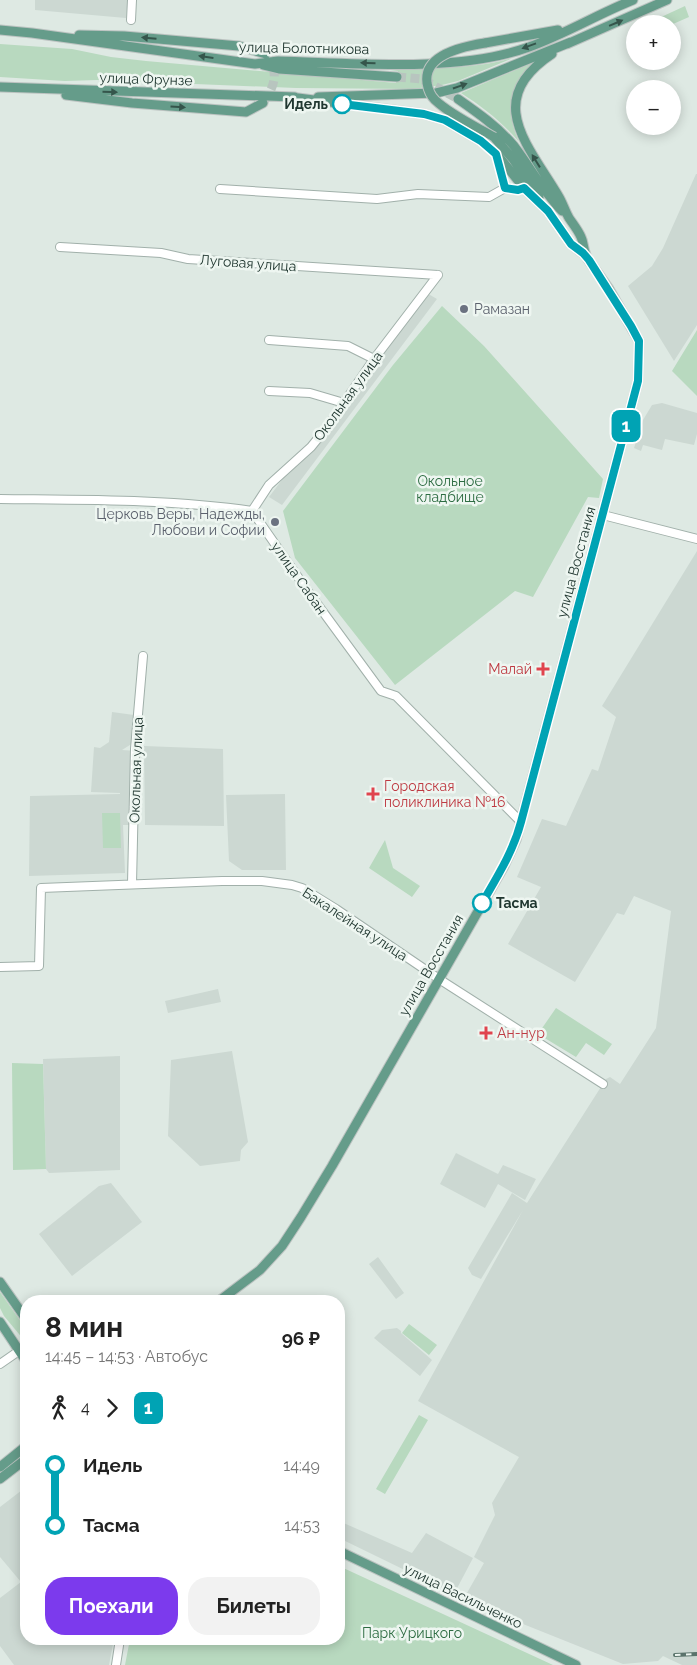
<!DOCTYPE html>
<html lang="ru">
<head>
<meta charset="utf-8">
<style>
	:root { --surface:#fff; --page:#f2f2f2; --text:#222; --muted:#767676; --accent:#7c3aed }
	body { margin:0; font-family:Raleway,sans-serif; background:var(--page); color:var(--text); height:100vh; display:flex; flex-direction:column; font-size:19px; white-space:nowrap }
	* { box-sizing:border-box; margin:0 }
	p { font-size:16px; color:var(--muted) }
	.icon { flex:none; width:28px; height:28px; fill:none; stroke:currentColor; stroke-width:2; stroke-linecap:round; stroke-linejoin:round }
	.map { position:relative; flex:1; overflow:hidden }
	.side { position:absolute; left:20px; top:1295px; width:325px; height:350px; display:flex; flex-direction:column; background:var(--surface); border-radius:20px; box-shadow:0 2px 12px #0003 }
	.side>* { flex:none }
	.badge { padding:0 10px; border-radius:8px; font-size:18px; line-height:32px }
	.controls { position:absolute; left:626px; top:15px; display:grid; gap:10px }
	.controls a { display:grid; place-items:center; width:55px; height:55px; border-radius:50%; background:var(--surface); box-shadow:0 2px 12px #0003; font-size:25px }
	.map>.badge { position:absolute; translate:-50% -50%; box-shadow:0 0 0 2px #fff }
	.legs { display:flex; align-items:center; gap:8px; height:55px; padding:0 25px; font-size:16px }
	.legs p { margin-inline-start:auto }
	.head { display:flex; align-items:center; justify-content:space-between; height:85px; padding:0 25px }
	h1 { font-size:28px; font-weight:700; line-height:38px }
	.action { display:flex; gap:10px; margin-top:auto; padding:10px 25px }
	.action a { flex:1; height:58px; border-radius:20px; background:var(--accent); color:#fff; font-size:20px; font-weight:700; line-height:58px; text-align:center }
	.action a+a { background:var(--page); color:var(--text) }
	ul { padding:0 25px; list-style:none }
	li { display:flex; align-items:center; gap:18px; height:60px; font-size:19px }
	li i { display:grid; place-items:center; width:8px; height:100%; margin:0 6px; background:currentColor }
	li i::after { content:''; width:12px; height:12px; margin:-6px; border:4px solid; border-radius:50%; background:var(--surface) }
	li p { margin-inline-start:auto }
	li:first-child i { background:linear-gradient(#0000 50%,currentColor 0) }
	li:last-child i { background:linear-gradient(currentColor 50%,#0000 0) }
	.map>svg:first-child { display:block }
</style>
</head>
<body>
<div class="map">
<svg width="697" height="1665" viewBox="0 0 697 1665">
	<rect width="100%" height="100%" fill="#dee9e3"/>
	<path fill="#ccd8d2" d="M35,0H128L126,18L35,10Z
		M696,174H697V325L674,361L628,286L652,266L663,248Z
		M425,292L437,299L282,505L269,497Z
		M662,403L697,413V434L694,445L665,439L662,450L643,445L641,451L634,448L643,420L652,405Z
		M697,551V1665H682L663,1656L658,1661L623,1664L463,1600L484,1563L474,1557L495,1515L492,1503L519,1457L418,1401L523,1210L481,1279L472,1275L468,1268L512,1193L527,1203L606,1079L610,1077L620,1084L656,1028L671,911L634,896L624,915L617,913L575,982L508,944L541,887L517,877L542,819L566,826L592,769L598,771L616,717L602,706Z
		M112,712L134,715L133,743L122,750L137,751L136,825H123L125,873L29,876L30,796L120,794V793L91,792L94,747L100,748L109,742Z
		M144,746L223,749L224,826L145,825Z
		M285,794L286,870H242L229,861L226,795Z
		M218,989L221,1002L168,1013L165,1001Z
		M232,1051L248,1142L241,1150L240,1161L200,1166L168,1136L171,1060Z
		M120,1056V1170L49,1173L46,1169L43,1059Z
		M456,1153L498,1174L503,1165L536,1179L525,1200L498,1184L485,1208L440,1184Z
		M111,1183L142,1222L72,1276L39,1234L99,1186Z
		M378,1257L404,1293L396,1299L369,1264Z
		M397,1328L401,1331V1333L432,1360L420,1376L374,1338L382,1330Z
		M26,1487V1639H114L109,1665H14L0,1646V1598L21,1582L0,1557V1507Z
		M339,1521L412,1553L426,1533L473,1558L454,1594L339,1538Z"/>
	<path fill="#b8d9bf" d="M685,6L689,17L673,24H646Z
		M0,44L72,49L111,57L146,61L396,83L398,71L374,68C421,68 468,71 513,58L458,81L442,85L413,89L296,88L97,80L65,81L0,77Z
		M532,63C510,90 505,110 519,142C502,122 483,107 461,93Z
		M442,306L484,346L603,479L599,498L588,497L533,597L515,591L395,685L295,558L283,511L393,365Z
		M697,330V396L672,371Z
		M102,813H120L121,848H103Z
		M385,840L393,868L420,886L412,897L369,868Z
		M556,1008L612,1044L604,1055L586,1043L576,1057L538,1034Z
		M12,1063L43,1064L46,1169L13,1170Z
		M0,1292L26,1329V1339L24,1340L4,1316L0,1308Z
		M409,1324L437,1345L429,1355L402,1333Z
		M419,1415L428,1420L385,1494L376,1489Z
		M339,1566L553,1665H125L130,1639H339Z"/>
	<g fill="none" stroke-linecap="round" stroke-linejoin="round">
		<path stroke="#b8c5bf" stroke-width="9" stroke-dasharray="9 4.5" stroke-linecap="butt" d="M397,77L422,79L458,99
			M264,101C273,89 278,76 271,62"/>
		<g stroke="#a1b0aa" stroke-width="10">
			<path id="minor" d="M131,20L132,0
				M220,189L377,199L418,194L489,197L505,188L518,190L524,188
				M60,247L161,253L188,259L438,275
				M269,340L348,346L374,359
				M269,391L310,393L344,403
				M0,499C82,500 171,499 252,511L307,590L381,691L396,696L521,822
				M252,511L269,485L311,447L328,426L374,359L438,275
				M603,515L697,539
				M132,884L135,749L143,656
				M0,967L39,966L41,888L222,881H262L292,885L302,888L336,909L439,979L603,1084
				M0,1364L26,1346
				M116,1665L120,1639"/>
		</g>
		<g stroke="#bcc3c1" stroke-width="11">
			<path id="major" d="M0,30L32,33L255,64L278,61C354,63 457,73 529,47C565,34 598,14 633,0
				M79,35L124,36L239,46L266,54
				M485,43L558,30
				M567,44L667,0
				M552,54C482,100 529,146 559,197C563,204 565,211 569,218C573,224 578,230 581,237C584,243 583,249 586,255
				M263,65L279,69L397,77
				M0,87L295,97
				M66,95L132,103L246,112L263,103
				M318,97L436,93L457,88L571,42
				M458,99C478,113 498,127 514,146C530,167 543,191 562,211
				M494,137L513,159L539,197
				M0,1282L26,1319
				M219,1301L260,1270L282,1246L301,1217L332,1166L504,866L516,840L638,381L639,341L609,289L585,255L571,244L548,211L524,188L496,153L481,141L445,120L424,114L290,97
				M0,1322L26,1361
				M0,1467L26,1446
				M0,1479L26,1459
				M339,1551L576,1665"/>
		</g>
		<use href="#minor" stroke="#fff" stroke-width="8"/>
		<use href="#major" stroke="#659c8a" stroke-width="9"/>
		<g stroke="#5a736b" stroke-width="4">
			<path id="rail" d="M675,1655L697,1654"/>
		</g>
		<use href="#rail" stroke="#eef6f1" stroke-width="2" stroke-dasharray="5.5" stroke-linecap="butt"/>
		<g stroke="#bcc3c1" stroke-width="11" stroke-linecap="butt">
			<path id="major-bridge" d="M485,43C465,46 423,54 427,83C428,89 430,95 435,100C451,115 475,126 494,137"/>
		</g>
		<use href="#major-bridge" stroke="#659c8a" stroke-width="9"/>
	</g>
	<defs><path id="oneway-solid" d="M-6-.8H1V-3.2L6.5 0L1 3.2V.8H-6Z" transform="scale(1.25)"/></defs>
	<g fill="#35554b">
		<use href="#oneway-solid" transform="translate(616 23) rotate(-23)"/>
		<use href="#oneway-solid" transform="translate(149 38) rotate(-175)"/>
		<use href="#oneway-solid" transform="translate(529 46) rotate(160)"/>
		<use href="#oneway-solid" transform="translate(206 57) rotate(-172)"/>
		<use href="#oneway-solid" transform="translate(368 63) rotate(-179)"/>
		<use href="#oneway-solid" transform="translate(460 86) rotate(-19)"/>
		<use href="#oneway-solid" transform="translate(110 92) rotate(2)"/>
		<use href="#oneway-solid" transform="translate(178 107) rotate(4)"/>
		<use href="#oneway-solid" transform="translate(536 161) rotate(-122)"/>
	</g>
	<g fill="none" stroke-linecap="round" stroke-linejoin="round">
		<g stroke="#fff" stroke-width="11">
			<path id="line-1" d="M342,104L424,114L445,120L481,141L496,154L505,188L518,190L524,188L548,211L571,244L583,253L589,260L631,326L639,341L638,381L521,822C513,852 497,877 482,903"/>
		</g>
		<use href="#line-1" stroke="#00a3b4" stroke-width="8"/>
	</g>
	<g fill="#fff" stroke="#00a3b4" stroke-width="2.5">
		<circle cx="342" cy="104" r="9"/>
		<circle cx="482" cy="903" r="9"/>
	</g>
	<g fill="#6b7280" stroke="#eef6f1" stroke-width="2">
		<circle cx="464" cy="309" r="5"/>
		<circle cx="275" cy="522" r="5"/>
	</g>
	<g fill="#e0444e" stroke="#eef6f1" stroke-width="2">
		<path d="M540.5 661.5h5v5h5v5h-5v5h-5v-5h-5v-5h5z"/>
		<path d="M370.5 786.5h5v5h5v5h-5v5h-5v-5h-5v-5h5z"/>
		<path d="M483.5 1025.5h5v5h5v5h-5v5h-5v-5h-5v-5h5z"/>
	</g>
	<g text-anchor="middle" stroke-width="5" stroke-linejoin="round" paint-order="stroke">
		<g font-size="14" fill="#203730" stroke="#eef6f1">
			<text transform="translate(304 48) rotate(1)" y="5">улица Болотникова</text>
			<text transform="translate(146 79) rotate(2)" y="5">улица Фрунзе</text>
			<text transform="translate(248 263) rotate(4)" y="5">Луговая улица</text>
			<text transform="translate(348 396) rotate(-54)" y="5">Окольная улица</text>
			<text transform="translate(576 562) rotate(-75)" y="5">улица Восстания</text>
			<text transform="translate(299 578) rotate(55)" y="5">улица Сабан</text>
			<text transform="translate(136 770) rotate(-88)" y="5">Окольная улица</text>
			<text transform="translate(355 924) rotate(33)" y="5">Бакалейная улица</text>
			<text transform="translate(431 965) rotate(-60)" y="5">улица Восстания</text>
			<text transform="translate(463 1596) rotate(26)" y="5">улица Васильченко</text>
		</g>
		<g font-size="14" font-weight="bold" fill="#203730" stroke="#eef6f1" text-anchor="end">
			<text x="328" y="109">Идель</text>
			<text x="496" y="908" text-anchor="start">Тасма</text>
		</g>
		<g font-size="14" fill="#5b616d" stroke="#eef6f1" text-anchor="start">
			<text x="474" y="314">Рамазан</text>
			<text x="265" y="519" text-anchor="end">Церковь Веры, Надежды,<tspan x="265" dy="16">Любови и Софии</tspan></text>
		</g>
		<g font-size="14" fill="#2d6c42" stroke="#eef6f1">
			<text x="450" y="486">Окольное<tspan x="450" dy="16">кладбище</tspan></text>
			<text x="412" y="1638">Парк Урицкого</text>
		</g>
		<g font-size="14" fill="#be3a42" stroke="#eef6f1" text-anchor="start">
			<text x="532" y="674" text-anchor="end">Малай</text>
			<text x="384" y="791">Городская<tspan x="384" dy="16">поликлиника №16</tspan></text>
			<text x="497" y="1038">Ан-нур</text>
		</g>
	</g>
</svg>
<div class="controls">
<a>+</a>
<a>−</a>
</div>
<b class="badge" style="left:626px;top:426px;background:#00a3b4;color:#fff">1</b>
<section class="side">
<div class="head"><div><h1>8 мин</h1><p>14:45 – 14:53 · Автобус</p></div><b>96 ₽</b></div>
<div class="legs"><svg class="icon" aria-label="walk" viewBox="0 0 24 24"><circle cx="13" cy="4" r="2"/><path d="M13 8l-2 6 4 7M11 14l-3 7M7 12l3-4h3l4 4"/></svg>4<svg class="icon" aria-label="forward" viewBox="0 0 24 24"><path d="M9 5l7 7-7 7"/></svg><b class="badge" style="background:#00a3b4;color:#fff">1</b></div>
<ul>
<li><i style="color:#00a3b4"></i><b>Идель</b><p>14:49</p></li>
<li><i style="color:#00a3b4"></i><b>Тасма</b><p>14:53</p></li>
</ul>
<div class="action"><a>Поехали</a><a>Билеты</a></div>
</section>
</div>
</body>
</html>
